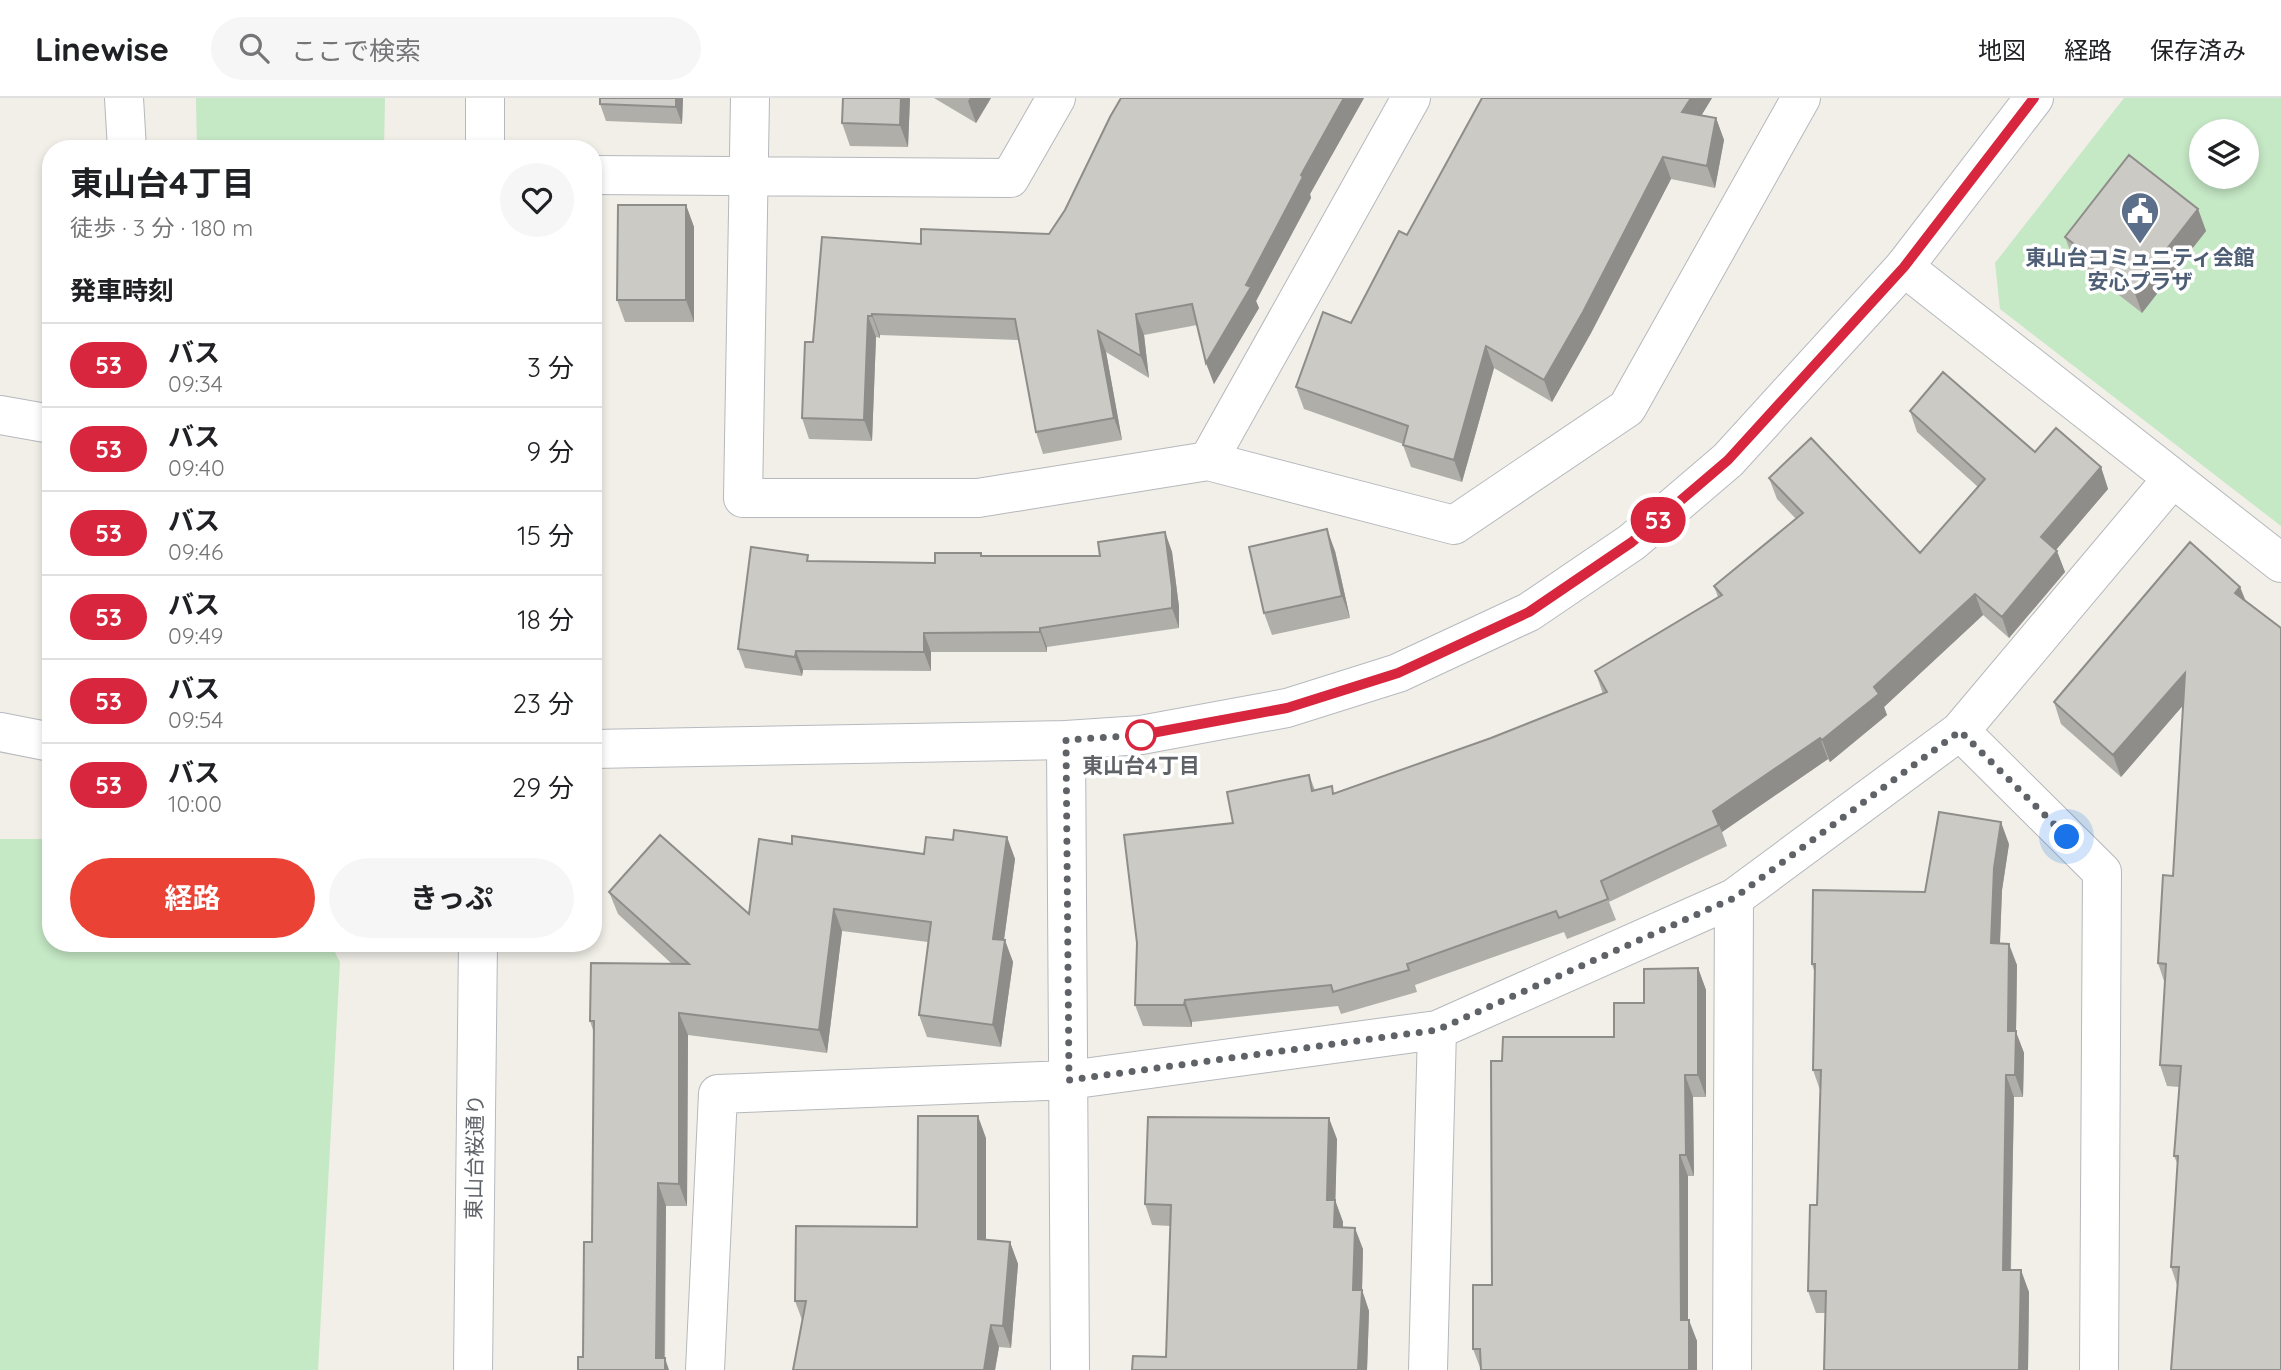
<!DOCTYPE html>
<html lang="ja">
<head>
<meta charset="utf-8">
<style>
	:root { --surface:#fff; --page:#f6f6f6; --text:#202124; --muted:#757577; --line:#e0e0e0; --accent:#ea4335 }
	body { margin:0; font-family:Quicksand,"Noto Sans JP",sans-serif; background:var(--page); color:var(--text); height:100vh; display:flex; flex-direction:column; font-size:26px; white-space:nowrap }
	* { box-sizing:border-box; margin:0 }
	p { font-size:23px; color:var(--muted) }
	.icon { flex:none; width:38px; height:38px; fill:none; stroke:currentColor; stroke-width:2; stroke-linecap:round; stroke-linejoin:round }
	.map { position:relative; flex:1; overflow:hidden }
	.panel { position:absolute; left:42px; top:42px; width:560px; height:812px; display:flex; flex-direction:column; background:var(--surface); border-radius:28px; box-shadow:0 4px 10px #0003 }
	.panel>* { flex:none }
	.badge { padding:0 14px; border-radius:23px; font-size:24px; line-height:46px }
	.controls { position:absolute; left:2189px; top:21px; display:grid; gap:14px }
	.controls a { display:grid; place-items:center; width:70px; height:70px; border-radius:50%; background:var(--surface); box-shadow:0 4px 10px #0003; font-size:35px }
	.you { position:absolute; width:35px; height:35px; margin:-18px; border:5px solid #fff; border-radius:50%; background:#1a73e8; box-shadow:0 0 0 10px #1a73e833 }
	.map>.badge { position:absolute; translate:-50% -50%; box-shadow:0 0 0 4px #fff }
	h2 { padding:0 28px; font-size:26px; line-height:63px }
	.round { display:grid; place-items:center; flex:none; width:74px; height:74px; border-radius:37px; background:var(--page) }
	.overview { display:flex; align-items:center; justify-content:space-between; height:119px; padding:0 28px }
	h1 { font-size:33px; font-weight:700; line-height:52px }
	.button { display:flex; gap:14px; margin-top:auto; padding:14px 28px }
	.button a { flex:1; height:80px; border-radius:42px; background:var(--accent); color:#fff; font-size:28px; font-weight:700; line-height:80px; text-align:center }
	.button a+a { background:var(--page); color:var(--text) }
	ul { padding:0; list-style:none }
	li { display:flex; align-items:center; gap:21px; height:84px; padding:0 28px; border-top:2px solid var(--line) }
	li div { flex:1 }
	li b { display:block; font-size:26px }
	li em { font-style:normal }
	li .badge { min-width:77px; font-weight:700; text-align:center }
	header { display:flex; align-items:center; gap:42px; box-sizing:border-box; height:98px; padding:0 35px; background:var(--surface); border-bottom:2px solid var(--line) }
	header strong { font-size:33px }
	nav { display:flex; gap:38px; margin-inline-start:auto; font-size:24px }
	.search { width:490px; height:63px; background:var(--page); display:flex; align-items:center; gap:18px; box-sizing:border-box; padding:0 24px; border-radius:38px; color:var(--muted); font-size:26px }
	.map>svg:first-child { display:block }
</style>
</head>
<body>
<header>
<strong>Linewise</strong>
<div class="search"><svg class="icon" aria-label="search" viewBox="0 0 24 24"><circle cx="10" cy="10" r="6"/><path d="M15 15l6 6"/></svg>ここで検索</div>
<nav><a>地図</a><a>経路</a><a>保存済み</a></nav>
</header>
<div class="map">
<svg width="2281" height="1272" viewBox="0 0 2281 1272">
	<rect width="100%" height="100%" fill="#f1efe8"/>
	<path fill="#c5e8c5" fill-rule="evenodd" d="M196,0H385L384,51H197Z
		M2124,0H2281V428L2000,211L1995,165ZM2202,33H2247V79H2202Z
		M51,741V845H330L340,864L318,1272H0V741Z"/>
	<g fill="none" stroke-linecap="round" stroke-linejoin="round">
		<g stroke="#b5b8bc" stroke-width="40">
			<path id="street" d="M124,0L127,51
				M750,0L743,400H978L1208,363L1454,427L1627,310L1801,0
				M593,77L1010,80L1056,0
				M1904,169L2281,465
				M0,317L51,326
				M1208,363L1411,0
				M1960,633L2102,774L2099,1272
				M1066,642L1070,1272
				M705,1272L718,996L1069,982L1437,932L1734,800L1960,633L2172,381
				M1428,1272L1437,932
				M1732,1272L1734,800"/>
		</g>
		<g stroke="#b6babf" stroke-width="40">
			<path id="secondary" d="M485,51V0
				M0,634L51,644
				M593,651L1066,642L1141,637L1287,610L1398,575L1529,514L1632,444L1728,362L1904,169L2034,0
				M473,1272L478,845"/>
		</g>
		<use href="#street" stroke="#fff" stroke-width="38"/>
		<use href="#secondary" stroke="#fff" stroke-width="38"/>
	</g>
	<path fill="#afaea9" d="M683,0L682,26L606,23L600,6Z
		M843,0H910L908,49L850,48L842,25Z
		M934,0H991L976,25Z
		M1121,0H1364L1310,96L1311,100L1256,203L1259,210L1214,286L1206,265L1197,227L1144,237L1149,280L1106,254L1122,342L1043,356L1036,334L1019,242L880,237V240L876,239L872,343L809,341L802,320L813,244L921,146L1049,136L1065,112Z
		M1482,0H1712L1701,18L1716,20L1724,42L1715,90L1671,81L1591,235L1552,304L1494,270L1462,384L1411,369L1403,347V346L1304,311L1296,289L1351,225L1407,137Z
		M686,107L694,129V224H625L617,202Z
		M2198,111L2206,133L2142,215L2073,161L2065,139Z
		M1910,313L2035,354L2101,369L2108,391L2056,452L2065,474L2009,540L1983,517L1884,609L1887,617L1830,664L1828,661L1722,734L1727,748L1609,804L1616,822L1567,841L1564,834L1415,887L1417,894L1341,916L1338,908L1192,924V929L1143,928L1135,907L1233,725L1309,677L1315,692L1334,696L1491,640L1603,596L1595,573L1718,499L1714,488L1796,421L1777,401L1769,380L1920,455L1978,389L1917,334Z
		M1165,434L1172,454L1179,509V530L1047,549V554H931V573L803,572L802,578L745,570L738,551L811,463L935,465L982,458H1100Z
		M1335,453L1350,520L1272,537L1264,515Z
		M2240,489L2246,503L2177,1187L2171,1169L2178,1067L2174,1058L2179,989L2167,988L2160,967L2165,886L2158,865L2173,778L2183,607L2121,679L2061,626L2054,604Z
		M1007,739L1015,761L1004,842L1013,864L1001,949L927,939L919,917L928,844L842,833L827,955L688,937L687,1108H666L665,1272L583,1259L592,1144L594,935L590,923L672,866L618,816L609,794L749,816L792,746L924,756L953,742Z
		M2009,746L2002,792L2000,845L2017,867L2016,934L2024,955L2023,999H2014L2011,1172L2029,1194L2028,1272H1824L1825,1215H1816L1808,1193L1817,1107L1820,992L1813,972L1815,876L1812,866L1925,794Z
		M1698,870L1706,892V999H1693L1694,1078H1688V1222L1697,1243L1481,1272L1473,1251L1492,1187L1502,963L1614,939L1644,905Z
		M986,1040V1142L1010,1144L1018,1166L1011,1250L999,1249L995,1272H793L802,1222L795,1203L917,1129Z
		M1337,1041L1335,1102L1343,1124V1130L1363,1151L1362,1192L1369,1213L1367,1272H1132L1166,1259L1171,1128L1152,1127L1145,1106Z"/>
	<path fill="#8f8d8a" d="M676,0H683L682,26L676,9Z
		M901,0H910L908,49L900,27Z
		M970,0H991L976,25L968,3Z
		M1344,0H1364L1310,96L1311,100L1256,203L1259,210L1214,286L1206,265L1301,77Z
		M1691,0H1712L1690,36L1682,14Z
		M1716,20L1724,42L1715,90L1707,68Z
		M1663,59L1671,81L1591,235L1552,304L1544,282Z
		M686,107L694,129V224L686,202Z
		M2198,111L2206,133L2142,215L2134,193Z
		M872,216L880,237V240L872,218Z
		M1136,216L1144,237L1149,280L1141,258Z
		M868,218L876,239L872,343L864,322Z
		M1098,233L1106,254L1122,342L1114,320Z
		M1486,248L1494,270L1462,384L1454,362Z
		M2101,369L2108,391L2049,460L2041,439Z
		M1327,431L1335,453L1350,520L1342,498Z
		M1165,434L1172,454L1179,509V530L1172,510Z
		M2057,453L2065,474L2009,540L2002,519Z
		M2240,489L2248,510L2235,495Z
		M1975,496L1983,517L1884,609L1887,617L1830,664L1822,642L1874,589Z
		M1040,530L1047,549V554L1040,534Z
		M924,535L931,554V573L924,554Z
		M796,553L803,572L802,578L795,559Z
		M2185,575L2193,596L2121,679L2113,657Z
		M1820,640L1828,661L1722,734L1713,713Z
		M2001,724L2009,746L2002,792L1999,867L1991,845L1994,770Z
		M1007,739L1015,761L1001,863L993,841Z
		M834,811L842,833L827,955L819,932Z
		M1005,842L1013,864L1001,949L993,927Z
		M2009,846L2017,867L2016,934L2024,955L2023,999L2015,977L2008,933Z
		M1698,870L1706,892V999L1698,977Z
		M1185,902L1192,924V929L1184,907Z
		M679,915L688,937L687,1108L679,1086Z
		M1685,977L1693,999L1694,1078L1686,1057Z
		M2006,977L2014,999L2010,1193L2003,1172Z
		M978,1018L986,1040V1163L978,1141Z
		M1329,1020L1337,1041L1335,1119V1102L1343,1124L1342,1151L1334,1129L1327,1102Z
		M1680,1057L1688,1078V1243L1681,1222Z
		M658,1085L666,1108L664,1272L656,1260Z
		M1355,1130L1363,1151L1362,1192L1369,1213L1367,1272H1358L1353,1192Z
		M1010,1144L1018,1166L1011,1250L1003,1228Z
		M2021,1172L2029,1194L2028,1272H2019Z
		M1689,1222L1697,1243V1272H1689Z
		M991,1227L999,1249L995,1272H984Z
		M665,1260L669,1272H665Z"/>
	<path fill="#cccac5" stroke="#8f8d8a" stroke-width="2" d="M600,0H676V9L600,6Z
		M843,0H901L900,27L842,25Z
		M1121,0H1344L1301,77L1303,79L1246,187L1251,189L1206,265L1192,206L1136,216L1141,258L1098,233L1114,320L1036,334L1015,221L872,216V218H868L864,322L802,320L805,244H813L822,139L921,146V131L1049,136L1065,112L1110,19Z
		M1482,0H1691L1682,14L1716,20L1707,68L1663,59L1583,214L1544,282L1486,248L1454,362L1403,347L1408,328L1296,289L1323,214L1351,225L1399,133L1407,137Z
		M2129,57L2198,111L2134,193L2065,139Z
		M618,107H686V202H617Z
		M1943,274L2035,354L2056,330L2101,369L2041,439L2057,453L2002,519L1975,496L1874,589L1879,596L1822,642L1820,640L1713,713L1719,727L1601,783L1608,801L1559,820L1556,813L1407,866L1409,872L1333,894L1331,887L1185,902L1184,907H1135L1137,845L1124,737L1233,725L1227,694L1309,677L1312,693L1332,688L1333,696L1491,640L1607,594L1595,573L1722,497L1714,488L1803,415L1769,380L1811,340L1920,455L1985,381L1910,313Z
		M1327,431L1342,498L1264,515L1249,449Z
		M1165,434L1172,490V510L1040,530V534L924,535V554L796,553L795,559L738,551L751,449L808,457L807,463L935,465V455H981V458H1100L1098,444Z
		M2190,444L2240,489L2235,495L2281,530V1272H2171L2179,1169H2171L2178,1058H2174L2181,968L2160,967L2166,866L2158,865L2163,777L2173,778L2185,575L2113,657L2054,604Z
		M1939,714L2001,724L1994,770L1991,845L2009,846L2008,933H2016L2015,977H2006L2003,1172H2021L2019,1272H1824L1826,1193H1808L1810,1107H1817L1821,972H1813L1815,866H1812L1813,792L1925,794Z
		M954,732L1007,739L993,841L1005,842L993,927L919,917L931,824L834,811L819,932L679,915V1086L658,1085L656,1260H665V1272H578V1259H583L584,1144H592L594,923H590L591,865L689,866L609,794L660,737L749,816L759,741L792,746V738L924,756L926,739L953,742Z
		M1698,870V977H1685L1686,1057H1680L1681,1222H1689V1272H1481L1480,1251H1473V1187H1492L1491,963H1502L1503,939H1614V905H1644V871Z
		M918,1018H978V1141L1010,1144L1003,1228L991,1227L984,1272H793L806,1203H795L796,1128L917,1129Z
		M1148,1019L1329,1020L1327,1102H1335L1334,1129L1355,1130L1353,1192H1362L1358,1272H1132L1133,1258L1166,1259L1171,1107L1145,1106Z"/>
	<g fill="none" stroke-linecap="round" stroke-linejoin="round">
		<g stroke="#fff" stroke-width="16">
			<path id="line" d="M1141,637L1287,610L1398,575L1529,514L1632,444L1728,362L1904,169L2034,0"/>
		</g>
		<use href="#line" stroke="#d7263d" stroke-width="10"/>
		<path stroke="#5f6368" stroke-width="7" stroke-dasharray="0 12.6" d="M1141,637L1066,642L1069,982L1437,932L1734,800L1960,633L2067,739"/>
	</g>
	<defs>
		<g id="civic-pin" transform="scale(2.0125)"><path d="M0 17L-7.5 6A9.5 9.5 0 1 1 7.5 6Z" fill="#5c6f8a" stroke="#fff"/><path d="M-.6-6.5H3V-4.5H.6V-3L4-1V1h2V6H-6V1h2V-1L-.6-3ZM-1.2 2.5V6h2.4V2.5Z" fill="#fff"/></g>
	</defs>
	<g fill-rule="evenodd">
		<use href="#civic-pin" x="2140" y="113"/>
	</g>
	<circle fill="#fff" stroke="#d7263d" stroke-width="3.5" cx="1141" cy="637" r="14"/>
	<g text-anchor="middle" stroke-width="7" stroke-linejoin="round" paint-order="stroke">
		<g font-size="21" font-weight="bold" fill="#4e5e75" stroke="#fff">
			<text x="2140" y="167">東山台コミュニティ会館<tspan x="2140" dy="24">安心プラザ</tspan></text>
		</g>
		<g font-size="21" font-weight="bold" fill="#5f6368" stroke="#fff">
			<text x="1141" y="675">東山台4丁目</text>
		</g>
		<g font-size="21" fill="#5f6368" stroke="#fff">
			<text transform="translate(475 1059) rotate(-89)" y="7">東山台桜通り</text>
		</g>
	</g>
</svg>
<div class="controls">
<a><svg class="icon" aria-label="layers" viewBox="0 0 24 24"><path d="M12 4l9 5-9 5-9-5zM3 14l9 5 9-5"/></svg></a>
</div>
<div class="you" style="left:2067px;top:739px"></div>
<b class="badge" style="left:1658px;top:422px;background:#d7263d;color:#fff">53</b>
<section class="panel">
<div class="overview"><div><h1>東山台4丁目</h1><p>徒歩 · 3 分 · 180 m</p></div><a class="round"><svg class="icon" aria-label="heart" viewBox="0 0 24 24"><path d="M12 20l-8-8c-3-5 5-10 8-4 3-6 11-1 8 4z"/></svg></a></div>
<h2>発車時刻</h2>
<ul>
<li><span class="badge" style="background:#d7263d;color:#fff">53</span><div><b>バス</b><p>09:34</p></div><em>3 分</em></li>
<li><span class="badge" style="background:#d7263d;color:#fff">53</span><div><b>バス</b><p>09:40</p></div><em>9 分</em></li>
<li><span class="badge" style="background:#d7263d;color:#fff">53</span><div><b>バス</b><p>09:46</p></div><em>15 分</em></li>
<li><span class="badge" style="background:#d7263d;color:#fff">53</span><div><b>バス</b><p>09:49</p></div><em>18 分</em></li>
<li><span class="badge" style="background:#d7263d;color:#fff">53</span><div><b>バス</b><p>09:54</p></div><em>23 分</em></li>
<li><span class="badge" style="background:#d7263d;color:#fff">53</span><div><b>バス</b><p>10:00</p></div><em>29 分</em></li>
</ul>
<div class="button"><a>経路</a><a>きっぷ</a></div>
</section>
</div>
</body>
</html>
